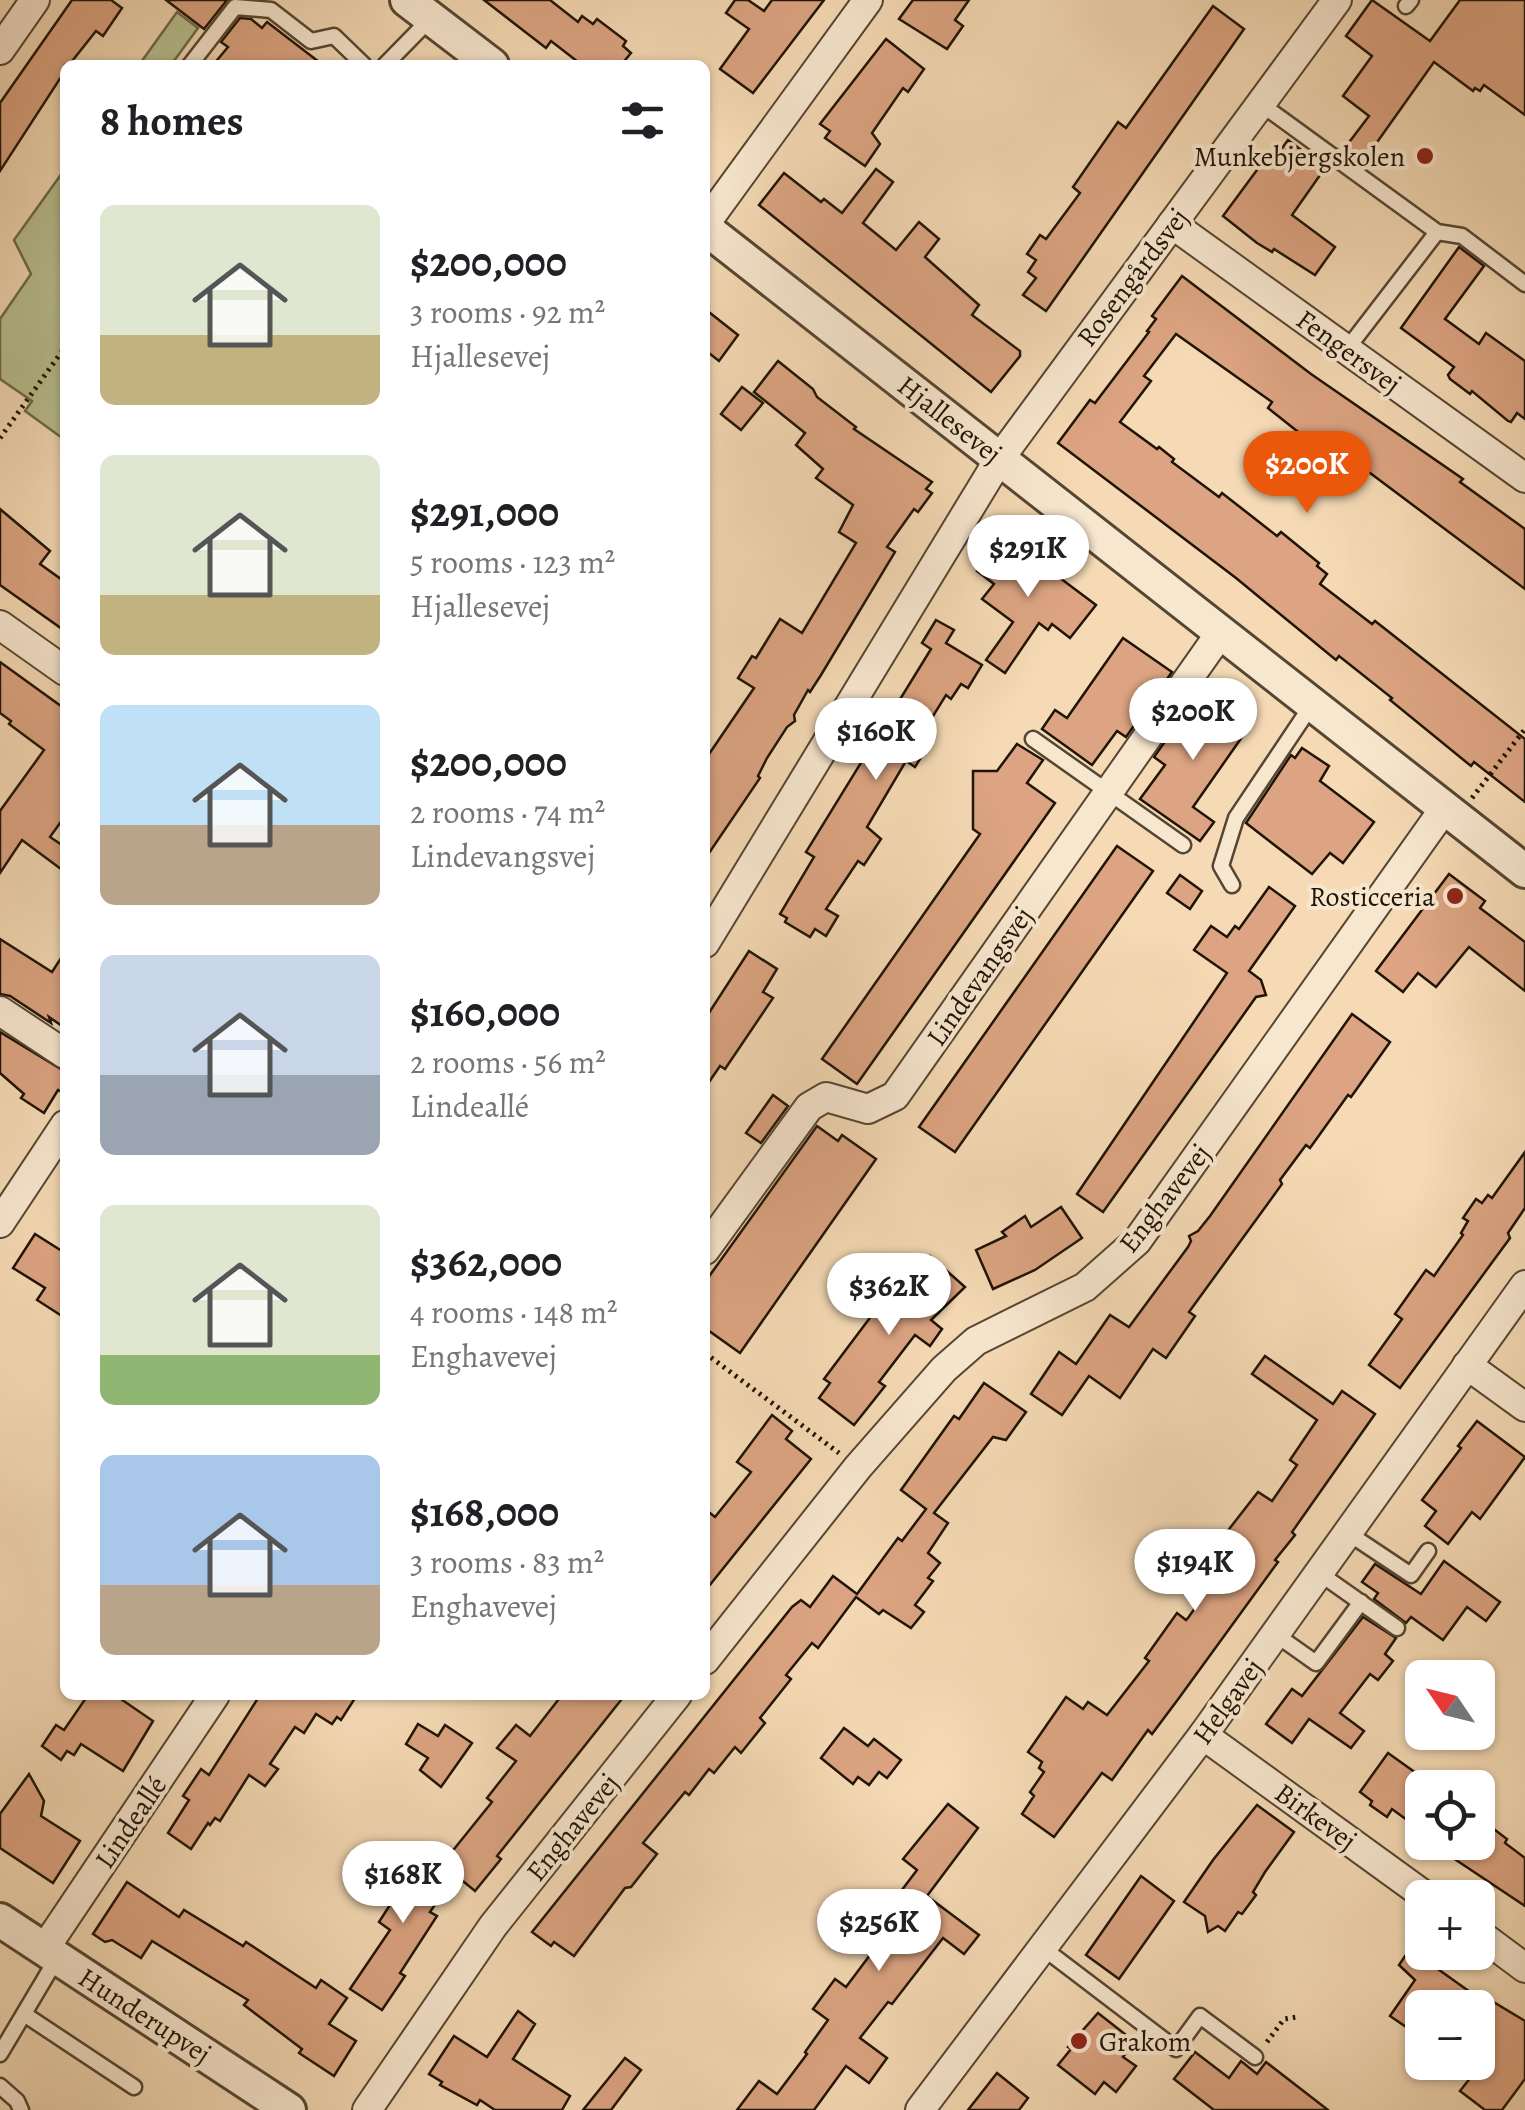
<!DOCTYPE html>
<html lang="en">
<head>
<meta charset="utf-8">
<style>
	:root { --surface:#fff; --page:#f6f6f6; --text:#202124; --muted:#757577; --accent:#ea580c }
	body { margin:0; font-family:Alegreya,serif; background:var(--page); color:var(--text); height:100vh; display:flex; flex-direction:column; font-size:38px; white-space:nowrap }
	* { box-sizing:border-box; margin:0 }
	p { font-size:32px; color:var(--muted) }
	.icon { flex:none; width:55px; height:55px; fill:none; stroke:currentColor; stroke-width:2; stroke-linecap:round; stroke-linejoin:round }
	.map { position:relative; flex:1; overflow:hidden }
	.side { position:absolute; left:60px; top:60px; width:650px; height:1640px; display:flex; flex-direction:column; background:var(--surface); border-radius:15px; box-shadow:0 2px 8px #0004 }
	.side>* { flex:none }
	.needle { width:65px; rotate:305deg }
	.tools { position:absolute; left:1405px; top:1660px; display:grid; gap:20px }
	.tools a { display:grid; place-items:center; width:90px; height:90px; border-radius:15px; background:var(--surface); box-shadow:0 2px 8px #0004; font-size:50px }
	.price { position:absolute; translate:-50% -85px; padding:0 22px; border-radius:35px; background:#fff; color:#222; font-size:32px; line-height:65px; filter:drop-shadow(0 2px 5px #0008) }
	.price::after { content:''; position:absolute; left:50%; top:60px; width:30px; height:22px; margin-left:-15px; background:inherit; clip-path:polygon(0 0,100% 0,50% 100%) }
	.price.on { background:var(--accent); color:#fff }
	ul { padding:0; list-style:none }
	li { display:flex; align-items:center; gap:30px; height:250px; padding:0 40px }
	li span { display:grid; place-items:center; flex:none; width:280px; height:200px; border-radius:15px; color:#555 }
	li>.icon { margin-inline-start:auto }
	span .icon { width:120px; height:120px; fill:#fffc; stroke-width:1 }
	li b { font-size:42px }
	h2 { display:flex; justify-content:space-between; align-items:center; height:120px; padding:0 40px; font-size:42px }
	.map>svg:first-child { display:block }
</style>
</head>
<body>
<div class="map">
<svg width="1525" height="2110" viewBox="0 0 1525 2110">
	<rect width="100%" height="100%" fill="#f5dab5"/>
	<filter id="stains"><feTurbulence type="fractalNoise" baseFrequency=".002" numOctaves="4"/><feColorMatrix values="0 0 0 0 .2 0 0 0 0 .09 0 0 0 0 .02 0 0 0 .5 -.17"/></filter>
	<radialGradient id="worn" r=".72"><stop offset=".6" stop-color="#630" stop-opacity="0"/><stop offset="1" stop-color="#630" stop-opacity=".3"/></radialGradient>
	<g fill="#b9c090" stroke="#6c6a4b" stroke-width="2.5">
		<path d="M177 12 198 28 171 65H139Z"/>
		<path d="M65 169V440L25 411 32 401 0 379V319L31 274 14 240Z"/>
	</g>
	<g fill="#dca482" stroke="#1f1406" stroke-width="2.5">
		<path d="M72 0H111L122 8 103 36 96 31 69 65H65V71L0 171V103Z"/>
		<path d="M166 0H227L204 29Z"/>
		<path d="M484 0H550L578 22 582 16 593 24 597 19 626 41 623 46 631 53 621 65H582L551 41 546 48Z"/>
		<path d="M735 0H748L764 11 772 0H824L753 93 720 69 749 29 726 13Z"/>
		<path d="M913 0H969L955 20 963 26 947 49 899 19Z"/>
		<path d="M1372 0 1430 41 1460 0H1525V115L1484 85 1480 91 1475 88 1473 91 1434 62 1363 162 1344 149 1369 116 1343 96 1372 56 1346 36Z"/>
		<path d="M1213 6 1244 29 1046 311 1023 295 1036 278 1028 272 1036 260 1027 254 1040 235 1046 239 1080 193 1073 187 1118 122 1126 128Z"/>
		<path d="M240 18 251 19 262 28 267 22 323 65H213L228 47 221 42Z"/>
		<path d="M886 39 924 69 908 92 903 88 872 133 880 144 865 166 825 138 830 131 820 124Z"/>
		<path d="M1288 140 1325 168 1292 215 1335 247 1315 275 1274 249 1272 252 1257 243 1223 216 1271 151 1277 155Z"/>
		<path d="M876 169 893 182 863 223 896 250 919 222 939 239 925 257 979 305 972 315 1020 351V356L991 392 759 205 784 173 821 202 824 199 842 213Z"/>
		<path d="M1459 247 1484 266 1445 319 1479 344 1486 333 1525 361V419L1517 413 1511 422 1508 421 1472 391 1470 394 1450 379 1448 375 1454 367 1401 328Z"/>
		<path d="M1182 276 1311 374 1463 479 1460 482 1525 529V589L1338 449 1332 448 1328 454 1307 439 1268 408 1272 402 1176 334 1144 376 1151 381 1120 422 1157 449 1159 447 1174 459 1172 462 1219 497 1222 493 1277 536 1281 532 1319 563 1317 566 1327 574 1320 584 1372 624 1375 621 1525 739V802L1474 762 1471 766 1390 700 1392 698 1339 656 1336 660 1236 578 1058 443 1090 400 1095 403 1149 332 1147 331 1156 319 1152 316Z"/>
		<path d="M705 309 738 335 719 361 705 350Z"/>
		<path d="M778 361 813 389 817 397 856 427 854 429 932 482 926 489 932 493 918 512 914 509 887 547 895 552 821 675 810 692 808 690 794 715 795 721 787 727 767 758 758 776 760 778 705 859V760L754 688 738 678 752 656 756 658 780 619 802 633 856 543 839 532 853 505 816 478 823 469 796 445 805 433 754 392Z"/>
		<path d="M742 387 763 403 741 430 721 414Z"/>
		<path d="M0 509 50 551 40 564 65 582V631L0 585Z"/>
		<path d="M1004 536 1096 605 1070 638 1052 624 1048 630 1039 623 1005 673 986 660 1013 622 982 599 994 584 977 571Z"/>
		<path d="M936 620 954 630 946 643 982 665 968 688 961 684 951 699 946 695 923 732 933 738 915 767 906 761 867 827 881 839 864 865 858 861 826 909 838 916 826 936 815 929 810 937 785 922 787 918 780 914 814 857 806 852 931 649 922 643Z"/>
		<path d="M1123 638 1172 672 1126 737 1117 731 1092 765 1042 729 1055 710 1067 718Z"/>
		<path d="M0 662 65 709V816L50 837 65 847V872L22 840 0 873V811L44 750 9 724 11 721 0 713Z"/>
		<path d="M1200 692 1249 727 1193 807 1214 822 1200 841 1140 799 1165 765 1154 757Z"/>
		<path d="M1017 744 1043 760 1027 783 1055 803 857 1084 822 1059 980 834 973 829V771H997Z"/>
		<path d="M1302 748 1329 766 1320 781 1374 822 1343 863 1330 853 1312 874 1246 823 1291 755 1295 758Z"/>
		<path d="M1117 846 1153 871 955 1152 919 1127Z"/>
		<path d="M1449 874 1485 901 1480 908 1525 942V991L1469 947 1436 987 1418 973 1403 992 1376 971Z"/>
		<path d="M1180 875 1202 891 1190 909 1167 893Z"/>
		<path d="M1269 887 1295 906 1249 971 1261 980 1266 995 1256 997 1103 1212 1077 1194 1227 973 1194 950 1211 926 1227 937 1235 926 1239 929Z"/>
		<path d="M0 939 52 972 65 952V1028L49 1017 51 1023 10 996 0 994Z"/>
		<path d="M749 951 777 969 763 992 773 998 725 1069 720 1066 705 1088V1019Z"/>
		<path d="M1352 1014 1390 1042 1351 1097 1348 1095 1310 1148 1306 1145 1280 1180 1282 1184 1189 1312 1195 1316 1166 1358 1153 1349 1120 1398 1089 1376 1062 1415 1031 1394 1059 1352 1076 1364 1110 1315 1129 1327 1188 1247 1191 1241 1189 1236 1198 1231 1210 1216Z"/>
		<path d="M0 1032 64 1071 65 1094 58 1090 44 1113 21 1098 24 1094 0 1073Z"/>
		<path d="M773 1095 788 1106 761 1143 746 1133Z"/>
		<path d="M817 1126 838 1141 842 1135 876 1159 740 1353 705 1328V1282Z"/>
		<path d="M1525 1152V1208L1508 1233 1510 1238 1400 1388 1369 1365 1402 1319 1395 1314 1426 1270 1434 1276 1463 1235 1461 1233 1468 1221 1463 1218 1476 1199 1482 1203 1488 1195 1492 1198Z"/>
		<path d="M1061 1207 1082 1238 1035 1270 993 1289 976 1250 1006 1236 1002 1232 1025 1216 1031 1227Z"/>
		<path d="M35 1234 65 1253V1318L37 1300 45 1288 13 1268Z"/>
		<path d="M930 1256 965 1287 931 1320 942 1329 930 1346 915 1335 879 1382 885 1386 854 1425 819 1398 830 1383 824 1379 887 1295Z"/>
		<path d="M1265 1356 1333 1404 1342 1391 1375 1414 1292 1532 1295 1535 1275 1560 1278 1562 1179 1698 1152 1734 1148 1730 1112 1780 1102 1773 1054 1837 1022 1814 1034 1796 1030 1792 1044 1772 1039 1768 1042 1762 1028 1752 1066 1697 1083 1709 1088 1702 1107 1715 1149 1661 1145 1658 1177 1613 1186 1620 1188 1618 1218 1575 1209 1569 1218 1556 1212 1551 1258 1492 1272 1501 1297 1465 1290 1460 1317 1420 1252 1374Z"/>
		<path d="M984 1383 1026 1412 1006 1440 993 1437 934 1513 948 1523 928 1553 940 1563 928 1578 933 1581 915 1605 924 1612 911 1628 883 1610 879 1614 856 1597 818 1648 812 1643 786 1675 791 1679 760 1718 765 1723 741 1753 735 1747 714 1773 709 1769 689 1795 685 1792 643 1843 657 1854 631 1887 625 1888 574 1956 554 1942 551 1946 532 1932 792 1607 801 1600 810 1607 833 1576 857 1594 898 1538 902 1541 926 1509 901 1490 954 1416 959 1419Z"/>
		<path d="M772 1415 792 1431 786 1439 811 1459 705 1591V1509L715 1517 751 1472 737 1462Z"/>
		<path d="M1477 1421 1525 1457 1480 1519 1472 1512 1448 1544 1425 1526 1436 1511 1422 1500 1461 1448 1458 1446Z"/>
		<path d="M1444 1561 1500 1602 1486 1621 1467 1607 1443 1640 1411 1617 1406 1623 1374 1599 1378 1593 1362 1582 1375 1564 1421 1594Z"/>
		<path d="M1363 1617 1396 1638 1385 1654 1393 1661 1378 1680 1370 1674 1340 1713 1364 1731 1351 1748 1309 1719 1292 1743 1266 1724 1292 1689 1302 1696Z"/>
		<path d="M88 1695H115L153 1721 123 1771 81 1744 74 1755 67 1751 61 1760 42 1746 56 1725 64 1730Z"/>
		<path d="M260 1695H357L341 1720 337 1717 332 1724 316 1714 304 1733 295 1727 270 1764 278 1769 265 1786 249 1775 220 1821 215 1818 210 1825 208 1823 191 1849 168 1833 189 1800 183 1796 201 1769 209 1775Z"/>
		<path d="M562 1695H625L497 1856 501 1859 475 1891 442 1864 492 1802 487 1798 516 1761 497 1748 516 1725 530 1736Z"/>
		<path d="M418 1724 438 1736 445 1725 472 1743 441 1787 420 1770 428 1758 406 1744Z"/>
		<path d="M844 1728 868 1746 874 1739 901 1760 887 1778 879 1772 869 1785 858 1777 853 1784 821 1758Z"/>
		<path d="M1388 1753 1430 1783 1422 1788V1831L1392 1809 1387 1817 1370 1805 1372 1801 1360 1792Z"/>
		<path d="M29 1774 44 1801 41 1816 80 1841 53 1883 0 1848V1814Z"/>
		<path d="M948 1804 978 1828 927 1896 979 1935 964 1954 943 1938 892 2004 888 2002 860 2038 887 2058 869 2083 846 2066 814 2110H737L759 2081 777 2094 807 2054 805 2052 828 2020 813 2009 835 1979 846 1987 891 1927 880 1919 917 1870 903 1859Z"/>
		<path d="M1257 1805 1294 1832 1265 1872 1253 1892 1256 1895 1242 1914 1238 1912 1225 1931 1218 1926 1208 1932 1205 1916 1184 1902 1213 1860Z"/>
		<path d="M1478 1817 1507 1839 1505 1843 1525 1858V1906L1453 1858 1464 1842H1478Z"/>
		<path d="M419 1850 454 1876 430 1912 437 1916 400 1973 405 1976 382 2010 350 1989 390 1930 379 1922 399 1891 384 1882 396 1862 405 1868Z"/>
		<path d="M1141 1876 1174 1901 1119 1979 1086 1955Z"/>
		<path d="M127 1882 179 1917 184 1910 243 1946 246 1942 316 1988 321 1980 347 1998 329 2024 356 2041 334 2076 299 2053 302 2049 244 2005 248 2000 152 1941 141 1958 112 1940 105 1942 93 1934Z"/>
		<path d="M1416 1940 1422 1945V1952L1435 1953 1428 1962 1487 2004 1490 2000 1525 2021V2079L1502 2110H1485L1460 2091 1478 2068V2008H1422V2018L1412 2031 1390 2016 1415 1980 1399 1965Z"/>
		<path d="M518 2011 535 2024 513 2059 570 2096 562 2110H495L480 2100 477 2105 440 2085 442 2082 429 2074 454 2036 487 2057Z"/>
		<path d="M1098 2013 1135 2042 1123 2057 1136 2066 1116 2092 1104 2082 1095 2094 1058 2065 1071 2049 1068 2047Z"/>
		<path d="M1195 2052 1229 2078 1241 2061 1257 2074 1266 2062 1328 2110H1214L1174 2079Z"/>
		<path d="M625 2058 641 2070 611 2110H583Z"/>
		<path d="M997 2073 1028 2098 1019 2110H968Z"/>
	</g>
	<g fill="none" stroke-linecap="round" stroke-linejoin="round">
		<defs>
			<g id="service">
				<path d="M1406 6 1411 0"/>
				<path d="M190 65 235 7 271 10 311 41 334 36 364 65"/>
				<path d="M385 65 430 19"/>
				<path d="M1261 104 1437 232 1462 236 1525 284"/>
				<path d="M1347 349 1437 232"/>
				<path d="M1033 739 1183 845"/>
				<path d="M1232 885 1221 866 1236 818 1311 706"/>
				<path d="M1348 1533 1411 1575 1428 1551"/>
				<path d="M1319 1573 1397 1628"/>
				<path d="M1275 1634 1316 1663 1361 1602"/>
				<path d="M1043 1948 1176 2049 1200 2016 1255 2057"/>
				<path d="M24 2014 134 2087"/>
				<path d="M0 2054 57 1958"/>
				<path d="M0 2086 17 2101 21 2110"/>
			</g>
			<g id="minor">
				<path d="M0 50 35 0"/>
				<path d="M705 224 868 0"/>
				<path d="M1172 224 1525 478"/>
				<path d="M0 625 65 671"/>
				<path d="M705 943 1000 458 1337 0"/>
				<path d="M0 1011 65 1054"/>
				<path d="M0 1223 65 1125"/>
				<path d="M705 1250 809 1107 826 1097 868 1109 895 1096 1219 635"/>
				<path d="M1467 1365 1525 1407"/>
				<path d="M705 1660 858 1467 944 1369 976 1341 1085 1287 1137 1241 1444 809"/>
				<path d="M1203 1735 1428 1898"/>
				<path d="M1478 1933 1525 1968"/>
				<path d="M45 1948 215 1695"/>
				<path d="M367 2110 493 1926 677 1695"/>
				<path d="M920 2110 1203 1735 1525 1285"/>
			</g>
			<g id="tertiary">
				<path d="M407 0 492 65"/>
				<path d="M705 228C979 441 1250 658 1525 871"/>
				<path d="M0 1920 289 2110"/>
			</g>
		</defs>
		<use href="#service" stroke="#544632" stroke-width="19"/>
		<use href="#minor" stroke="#544632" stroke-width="32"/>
		<use href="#tertiary" stroke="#544632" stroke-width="38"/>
		<g stroke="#1f1406" stroke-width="5" stroke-dasharray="2.5 5" stroke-linecap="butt">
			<path d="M0 438 65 347"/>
			<path d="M1472 798 1525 729"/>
			<path d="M705 1353 839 1453"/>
			<path d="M1267 2042 1284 2019 1297 2017"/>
		</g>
		<use href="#service" stroke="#f8e7cf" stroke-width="14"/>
		<use href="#minor" stroke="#f8e7cf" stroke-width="28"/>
		<use href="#tertiary" stroke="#f8e7cf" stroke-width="32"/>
	</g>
	<g fill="#8f2418" stroke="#f8e7cf" stroke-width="4">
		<circle cx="1425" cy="156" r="10"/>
		<circle cx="1455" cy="896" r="10"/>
		<circle cx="1079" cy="2041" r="10"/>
	</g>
	<g text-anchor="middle" stroke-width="8" stroke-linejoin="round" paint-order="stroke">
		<g font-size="28" fill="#1f1406" stroke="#f8e7cf" text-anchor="end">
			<text x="1405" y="166">Munkebjergskolen</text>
			<text x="1435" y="906">Rosticceria</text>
			<text x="1099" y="2051" text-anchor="start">Grakom</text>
		</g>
		<g font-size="28" fill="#1f1406" stroke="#f8e7cf">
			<text transform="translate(1132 277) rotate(-53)" y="10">Rosengårdsvej</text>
			<text transform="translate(1349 351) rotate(36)" y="10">Fengersvej</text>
			<text transform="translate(950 419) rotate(38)" y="10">Hjallesevej</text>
			<text transform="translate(979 976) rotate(-55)" y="10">Lindevangsvej</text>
			<text transform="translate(1164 1198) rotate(-52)" y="10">Enghavevej</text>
			<text transform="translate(1227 1701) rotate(-54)" y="10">Helgavej</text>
			<text transform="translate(1316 1816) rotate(36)" y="10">Birkevej</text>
			<text transform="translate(130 1822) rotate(-56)" y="10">Lindeallé</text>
			<text transform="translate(572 1827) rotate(-51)" y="10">Enghavevej</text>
			<text transform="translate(145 2015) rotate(33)" y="10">Hunderupvej</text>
		</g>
	</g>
	<rect width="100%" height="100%" filter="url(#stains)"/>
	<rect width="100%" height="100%" fill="url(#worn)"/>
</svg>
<div class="tools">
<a><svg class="needle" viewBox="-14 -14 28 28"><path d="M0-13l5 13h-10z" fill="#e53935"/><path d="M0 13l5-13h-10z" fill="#757577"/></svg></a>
<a><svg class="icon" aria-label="locate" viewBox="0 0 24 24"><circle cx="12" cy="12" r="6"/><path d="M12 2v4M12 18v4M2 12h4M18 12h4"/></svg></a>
<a>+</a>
<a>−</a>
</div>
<b class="price on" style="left:1307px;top:516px">$200K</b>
<b class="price" style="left:1028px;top:600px">$291K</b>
<b class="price" style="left:1193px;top:763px">$200K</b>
<b class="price" style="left:876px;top:783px">$160K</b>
<b class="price" style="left:889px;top:1338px">$362K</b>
<b class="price" style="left:1195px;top:1614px">$194K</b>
<b class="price" style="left:403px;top:1926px">$168K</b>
<b class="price" style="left:879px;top:1974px">$256K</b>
<section class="side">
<h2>8 homes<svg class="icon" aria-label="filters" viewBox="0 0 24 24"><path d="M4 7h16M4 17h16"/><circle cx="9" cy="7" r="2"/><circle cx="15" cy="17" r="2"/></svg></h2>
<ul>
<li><span style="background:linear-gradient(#dfe7d0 65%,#c2b280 0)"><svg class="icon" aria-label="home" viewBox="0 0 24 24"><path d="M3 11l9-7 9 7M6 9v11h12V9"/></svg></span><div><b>$200,000</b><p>3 rooms · 92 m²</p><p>Hjallesevej</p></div></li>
<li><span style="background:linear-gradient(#dfe7d0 70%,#c2b280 0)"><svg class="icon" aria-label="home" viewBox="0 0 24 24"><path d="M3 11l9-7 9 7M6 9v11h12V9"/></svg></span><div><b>$291,000</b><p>5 rooms · 123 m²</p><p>Hjallesevej</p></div></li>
<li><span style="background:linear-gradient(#bfe0f5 60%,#b9a48a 0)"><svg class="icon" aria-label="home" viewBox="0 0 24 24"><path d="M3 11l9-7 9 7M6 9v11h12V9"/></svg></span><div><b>$200,000</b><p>2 rooms · 74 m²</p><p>Lindevangsvej</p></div></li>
<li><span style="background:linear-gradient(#c9d6e8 60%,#9aa5b1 0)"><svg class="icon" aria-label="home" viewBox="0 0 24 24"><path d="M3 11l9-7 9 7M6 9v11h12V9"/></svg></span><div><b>$160,000</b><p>2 rooms · 56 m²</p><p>Lindeallé</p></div></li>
<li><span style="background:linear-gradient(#dfe7d0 75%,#8fb573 0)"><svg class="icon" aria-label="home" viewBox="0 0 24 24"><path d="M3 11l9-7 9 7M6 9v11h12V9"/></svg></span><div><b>$362,000</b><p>4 rooms · 148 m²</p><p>Enghavevej</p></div></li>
<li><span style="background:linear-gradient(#a9c7e8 65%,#b9a48a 0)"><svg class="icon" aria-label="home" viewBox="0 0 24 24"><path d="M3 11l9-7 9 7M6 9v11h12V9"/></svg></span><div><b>$168,000</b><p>3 rooms · 83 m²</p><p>Enghavevej</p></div></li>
</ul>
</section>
</div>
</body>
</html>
